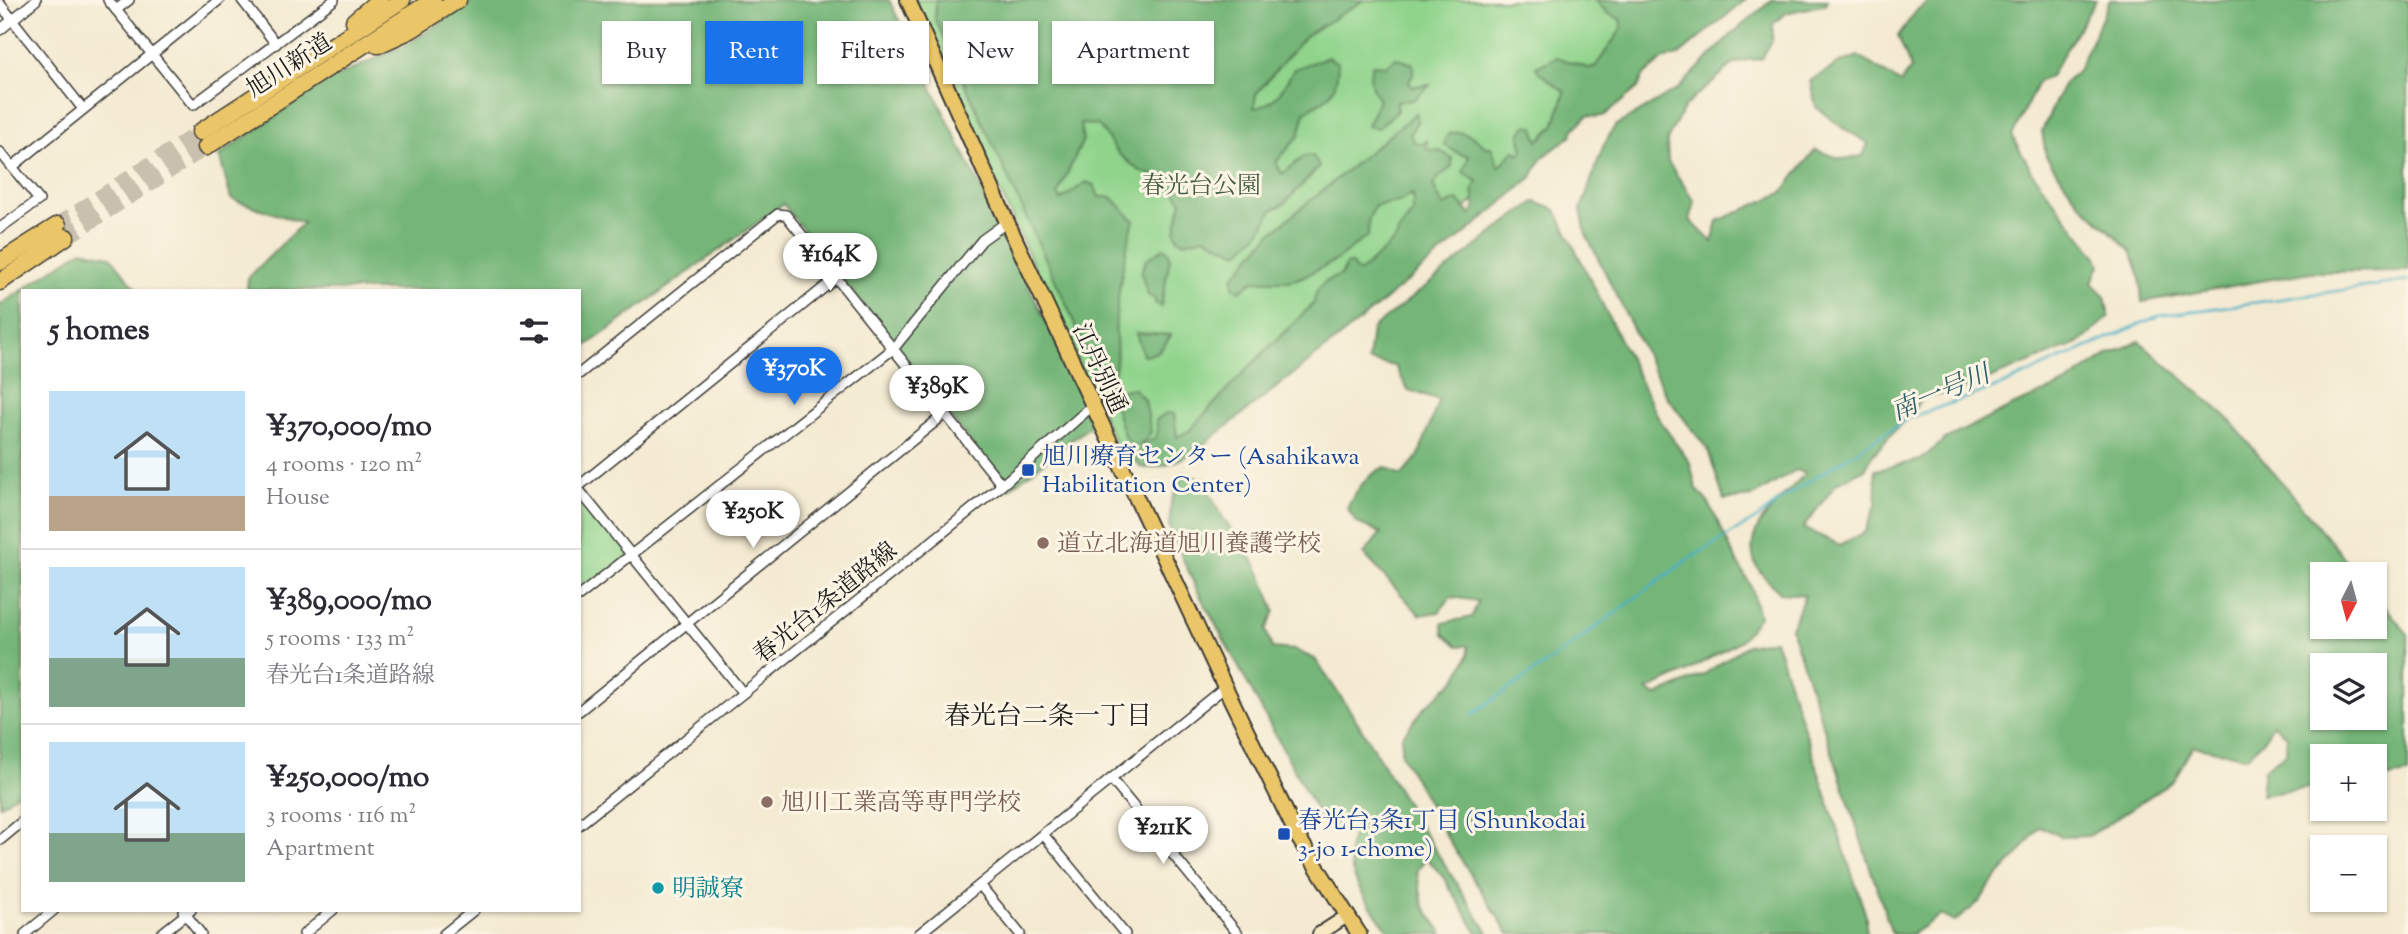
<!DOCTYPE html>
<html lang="en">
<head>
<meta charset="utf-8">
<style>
	:root { --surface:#fff; --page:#f2f2f3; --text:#2b2b33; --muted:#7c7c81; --line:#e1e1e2; --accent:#1a73e8 }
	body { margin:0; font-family:"Sorts Mill Goudy","Noto Serif JP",serif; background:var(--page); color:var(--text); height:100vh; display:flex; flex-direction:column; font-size:26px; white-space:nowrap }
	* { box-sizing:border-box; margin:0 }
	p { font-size:23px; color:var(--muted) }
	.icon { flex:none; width:38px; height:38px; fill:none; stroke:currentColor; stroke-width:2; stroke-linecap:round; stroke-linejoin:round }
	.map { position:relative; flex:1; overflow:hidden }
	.panel { position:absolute; left:21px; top:289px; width:560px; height:623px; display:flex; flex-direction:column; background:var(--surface); border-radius:0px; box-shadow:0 2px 5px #0004 }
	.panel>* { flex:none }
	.guide { position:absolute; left:602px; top:21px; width:665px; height:63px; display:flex; gap:14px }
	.needle { width:46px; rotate:186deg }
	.fabs { position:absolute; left:2310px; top:562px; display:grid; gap:14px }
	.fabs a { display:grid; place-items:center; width:77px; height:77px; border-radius:0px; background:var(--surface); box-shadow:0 2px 5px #0004; font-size:35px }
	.price { position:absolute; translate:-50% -60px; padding:0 16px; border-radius:24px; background:#fff; color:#222; font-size:23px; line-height:46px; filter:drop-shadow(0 2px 4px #0008) }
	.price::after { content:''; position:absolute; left:50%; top:42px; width:21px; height:16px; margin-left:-10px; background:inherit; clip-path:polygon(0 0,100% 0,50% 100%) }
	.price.selected { background:var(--accent); color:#fff }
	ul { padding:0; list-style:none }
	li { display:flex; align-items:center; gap:21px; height:175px; padding:0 28px }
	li+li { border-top:2px solid var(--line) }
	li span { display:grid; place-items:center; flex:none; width:196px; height:140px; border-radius:0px; color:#555 }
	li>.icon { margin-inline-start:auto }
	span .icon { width:84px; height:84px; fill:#fffc; stroke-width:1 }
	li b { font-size:30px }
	h2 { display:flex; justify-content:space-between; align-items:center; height:84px; padding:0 28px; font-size:30px }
	.tag { padding:0 24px; border-radius:0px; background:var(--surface); box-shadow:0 2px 5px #0004; font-size:24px; line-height:63px }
	.tag.selected { background:var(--accent); color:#fff }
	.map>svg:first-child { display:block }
</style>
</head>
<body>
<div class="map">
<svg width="2408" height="934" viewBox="0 0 2408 934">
	<rect width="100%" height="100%" fill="#fcf5e5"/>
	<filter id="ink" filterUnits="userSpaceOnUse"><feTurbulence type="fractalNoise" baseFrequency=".0143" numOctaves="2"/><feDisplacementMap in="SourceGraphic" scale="14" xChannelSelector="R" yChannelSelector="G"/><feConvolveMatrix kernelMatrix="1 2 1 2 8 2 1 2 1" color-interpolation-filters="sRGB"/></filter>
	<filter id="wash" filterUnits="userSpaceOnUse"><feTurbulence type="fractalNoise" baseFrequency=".00686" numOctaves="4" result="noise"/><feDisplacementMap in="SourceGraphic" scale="28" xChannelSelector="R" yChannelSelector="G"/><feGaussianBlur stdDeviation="1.57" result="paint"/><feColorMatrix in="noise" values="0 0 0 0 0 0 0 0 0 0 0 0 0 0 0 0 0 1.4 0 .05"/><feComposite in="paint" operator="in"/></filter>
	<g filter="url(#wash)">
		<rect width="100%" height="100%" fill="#f4ead1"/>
		<g fill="#90d48c" stroke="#567854" stroke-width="2">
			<path d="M912 0H1717L1189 436 1126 466Z"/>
			<path d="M579 490 631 554 579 596Z"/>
		</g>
		<g fill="#74b678" stroke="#48694a" stroke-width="2" fill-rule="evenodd">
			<path d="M475 0H889L1095 422 1008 490 783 204 579 351V290H247L248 278 303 223 231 199 219 155 327 81 410 43Z"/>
			<path d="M936 0H1364L1305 36 1256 94 1254 108C1276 105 1283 88 1294 69L1328 57 1338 63C1337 95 1330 96 1305 112L1299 136 1276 162 1282 174 1306 155 1313 156 1319 167 1284 204 1272 210 1260 232 1238 253 1205 237 1185 242 1178 240 1175 231 1182 201 1171 188 1169 181 1140 171 1119 154 1098 125 1080 124 1083 140 1058 193 1061 200 1086 182 1094 185 1099 197H1112L1134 221C1124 252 1119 285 1116 317 1114 343 1122 362 1109 386H1100L1069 310 935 19Z"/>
			<path d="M1595 0H1745L1679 55 1664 59 1643 76 1638 88 1605 115 1597 117 1588 115 1574 129 1572 135 1541 159 1532 177 1478 223 1334 342 1202 446C1185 458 1161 471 1140 467L1135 458 1143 443 1155 439 1158 430 1156 420 1166 413 1174 414 1177 437 1189 431 1245 371 1314 303C1315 286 1326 280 1341 275L1347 264H1352L1356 271 1360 272 1397 238 1398 232 1413 212V194L1399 202 1375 206 1369 219 1368 235 1337 260 1300 278 1289 281H1253L1240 291 1233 287V277L1270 234 1416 113 1418 120 1410 135 1414 142 1422 144 1427 140 1426 149 1440 151 1452 158V167L1439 177 1433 185 1443 206 1458 200 1471 215 1475 207 1473 188 1478 182 1463 172 1469 156 1460 154 1444 145 1447 135C1461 128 1475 136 1485 147H1491L1499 167 1514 151 1518 152 1520 155 1523 150C1520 138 1517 134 1528 125L1534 127 1538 141 1554 126 1565 92 1539 72 1536 67 1557 57 1588 68 1595 67 1622 28 1620 19 1608 14Z"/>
			<path d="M1772 0H1828L1826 4 1786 13 1773 24 1772 41 1761 59 1747 60 1732 65 1684 107 1667 140 1668 162 1695 202 1690 220 1712 242 1718 221 1782 193 1815 150 1842 159 1863 156 1868 143 1840 126 1816 107 1810 81 1840 63 1858 56 1901 83 1911 68 1898 36 1917 10 1931 0H2096L2050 76 2038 82 2012 136 2034 175 2097 257 2100 265 2092 283 2105 296 2109 317 2081 342 1954 393 1922 396 1916 407 1872 456 1865 469 1837 483 1803 528 1840 545 1865 532 1877 502 1875 470 1921 460 1945 439 2015 405 2065 384 2108 355 2139 341 2227 417 2358 574H2322V626H2375V594L2408 634V774L2375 779V756H2322V786L2261 795 2264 769 2286 753 2287 736 2273 724 2264 740 2247 757 2193 746 2173 781 2089 836 2062 837 2040 826 2017 856 1992 882 1980 901 1954 922 1941 915 1912 934H1892L1791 628 1805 595 1780 593C1772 584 1759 574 1755 563 1741 526 1785 498 1805 473L1796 470 1752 497 1724 500 1708 450 1667 397 1586 234 1581 209 1603 147 1615 126 1678 89 1733 33ZM2322 665H2375V718H2322Z"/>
			<path d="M2110 0H2408V271L2311 272 2142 302 2140 277 2131 251 2078 201 2046 156 2042 131 2063 85 2079 69Z"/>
			<path d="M1396 58 1413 64V74L1409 82 1412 86 1430 85 1413 100 1397 101V111L1378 128 1367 126 1379 100C1371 88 1368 80 1372 65L1386 66Z"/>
			<path d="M1535 202 1556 210 1660 421 1690 463 1696 488 1710 505 1733 554 1752 588 1759 617 1741 640 1686 672 1647 690 1656 696 1703 675 1747 645 1775 640 1866 916V934H1509L1448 839 1401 754 1402 736 1425 707 1457 678 1468 656V646H1458L1444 634 1442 623 1472 617 1478 601 1451 597 1439 612 1420 615 1364 554 1381 533 1357 523 1347 508C1356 491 1366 475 1385 467L1401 476 1418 457 1439 400 1408 390 1395 366 1368 361 1372 329 1507 222Z"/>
			<path d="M1164 248 1168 251 1170 258 1161 307 1155 303V299L1148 295 1141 272 1146 260Z"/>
			<path d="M82 250 110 256 137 290H23V789L0 806V305Z"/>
			<path d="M1136 333 1171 335C1163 348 1159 355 1143 355Z"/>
			<path d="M1133 388 1145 400 1151 432 1145 440 1134 448 1125 438 1113 401 1119 391Z"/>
			<path d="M1183 473 1205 480C1216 514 1237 536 1256 565 1264 578 1269 596 1275 611L1266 630 1272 648 1295 650 1315 659 1355 718 1418 823 1489 934H1478L1444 878 1426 857 1417 872 1423 905 1443 934H1391C1370 906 1337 868 1354 831 1356 826 1361 821 1363 817L1354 813 1339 823 1325 827 1196 588 1169 528 1171 502Z"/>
		</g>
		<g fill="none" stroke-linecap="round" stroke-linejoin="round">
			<path stroke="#48b0c7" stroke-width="2.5" d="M1471 715 1557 656 1687 560 1756 519 1785 497 1909 418 2000 386 2158 316 2408 281"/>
		</g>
	</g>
	<g filter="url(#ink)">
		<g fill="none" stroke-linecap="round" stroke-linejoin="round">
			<g stroke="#c9c1ad" stroke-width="16" stroke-dasharray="16 8" stroke-linecap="butt">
				<path d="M58 225 200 132"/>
				<path d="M66 237 206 147"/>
			</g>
			<defs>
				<g id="street">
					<path d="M108 0 193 105 334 0"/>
					<path d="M242 0 276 44"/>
					<path d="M0 4 83 109"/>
					<path d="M116 10 129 0"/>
					<path d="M0 30 36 0"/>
					<path d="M0 152 39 200 0 228"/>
					<path d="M12 167 219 0"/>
					<path d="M579 374 778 214 786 215 1002 485"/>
					<path d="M579 486 836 278"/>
					<path d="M579 490 743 693"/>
					<path d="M579 596 894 348 982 240 1007 222"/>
					<path d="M579 711 946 413"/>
					<path d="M1111 779 1238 934"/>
					<path d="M579 825 1002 485 1092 406"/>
					<path d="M1043 834 1125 934"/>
					<path d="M0 840 23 821"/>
					<path d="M980 885 1020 934"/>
					<path d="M183 911 201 934"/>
					<path d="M25 934 54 910"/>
					<path d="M161 934 191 910"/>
					<path d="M304 934 333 910"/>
					<path d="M444 934 474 910"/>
					<path d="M919 934 1225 687"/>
				</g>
				<path id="secondary" d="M1319 934 1347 916"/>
				<path id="primary" d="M908 0 1007 222 1225 687 1298 837 1359 934"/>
				<g id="highway">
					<path d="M354 21 379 0"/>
					<path d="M378 45 411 30 458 0"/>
					<path d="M200 132 402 0"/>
					<path d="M206 147 433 0"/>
					<path d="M0 262 58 225"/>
					<path d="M0 282 66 237"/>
				</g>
			</defs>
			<use href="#street" stroke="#3c3b37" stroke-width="12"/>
			<use href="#secondary" stroke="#3c3b37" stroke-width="16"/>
			<use href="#primary" stroke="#3c3b37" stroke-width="18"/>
			<use href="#highway" stroke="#3c3b37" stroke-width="19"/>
			<use href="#street" stroke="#fff" stroke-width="9"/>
			<use href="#secondary" stroke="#f7e8c3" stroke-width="12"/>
			<use href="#primary" stroke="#ebc669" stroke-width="14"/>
			<use href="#highway" stroke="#ebc669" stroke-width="16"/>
		</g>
	</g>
	<g fill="#1a4fb4" stroke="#fcf5e5" stroke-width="2.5">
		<rect x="1021" y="463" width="14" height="14" rx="3.5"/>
		<rect x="1277" y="827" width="14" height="14" rx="3.5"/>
	</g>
	<g fill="#8d6e63" stroke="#fcf5e5" stroke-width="2.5">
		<circle cx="1043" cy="543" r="7"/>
		<circle cx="767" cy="802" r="7"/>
	</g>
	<circle fill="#0f9aa8" stroke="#fcf5e5" stroke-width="2.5" cx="658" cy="888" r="7"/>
	<g text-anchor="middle" stroke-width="6" stroke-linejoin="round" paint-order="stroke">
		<g font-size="24" fill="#1c1c1c" stroke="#fcf5e5">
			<text transform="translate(289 65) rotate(-33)" y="8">旭川新道</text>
			<text transform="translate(1100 368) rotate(65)" y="8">江丹別通</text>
			<text transform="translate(825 602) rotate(-39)" y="8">春光台1条道路線</text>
		</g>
		<g font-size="24" fill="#455c43" stroke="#fcf5e5">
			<text x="1201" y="193">春光台公園</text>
		</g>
		<g font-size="24" fill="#164399" stroke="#fcf5e5" text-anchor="start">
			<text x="1042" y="464">旭川療育センター (Asahikawa<tspan x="1042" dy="28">Habilitation Center)</tspan></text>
			<text x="1298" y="828">春光台3条1丁目 (Shunkodai<tspan x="1298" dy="28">3-jo 1-chome)</tspan></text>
		</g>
		<g font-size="24" fill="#785e54" stroke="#fcf5e5" text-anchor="start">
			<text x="1057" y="551">道立北海道旭川養護学校</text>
			<text x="781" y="810">旭川工業高等専門学校</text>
		</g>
		<g font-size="24" fill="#0d838f" stroke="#fcf5e5" text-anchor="start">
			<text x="672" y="896">明誠寮</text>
		</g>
		<g font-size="26" font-style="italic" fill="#305f69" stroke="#fcf5e5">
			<text transform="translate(1940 392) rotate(-23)" y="9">南一号川</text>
		</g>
		<g font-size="26" fill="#1c1c1c" stroke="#fcf5e5">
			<text x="1048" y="724">春光台二条一丁目</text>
		</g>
	</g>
</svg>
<div class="fabs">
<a><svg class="needle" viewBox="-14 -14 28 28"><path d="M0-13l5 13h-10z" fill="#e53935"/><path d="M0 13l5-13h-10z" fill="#7c7c81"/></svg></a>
<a><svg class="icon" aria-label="layers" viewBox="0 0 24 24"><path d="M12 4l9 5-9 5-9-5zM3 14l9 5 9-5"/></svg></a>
<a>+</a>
<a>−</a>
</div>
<b class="price" style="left:830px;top:293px">¥164K</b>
<b class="price selected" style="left:794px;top:407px">¥370K</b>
<b class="price" style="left:937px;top:425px">¥389K</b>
<b class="price" style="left:753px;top:550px">¥250K</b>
<b class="price" style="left:1163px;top:866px">¥211K</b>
<div class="guide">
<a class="tag">Buy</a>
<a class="tag selected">Rent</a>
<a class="tag">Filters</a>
<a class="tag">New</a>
<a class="tag">Apartment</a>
</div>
<section class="panel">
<h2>5 homes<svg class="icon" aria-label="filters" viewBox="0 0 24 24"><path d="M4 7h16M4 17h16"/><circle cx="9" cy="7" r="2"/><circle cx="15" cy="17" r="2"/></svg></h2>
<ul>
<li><span style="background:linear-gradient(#bfe0f5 75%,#b9a48a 0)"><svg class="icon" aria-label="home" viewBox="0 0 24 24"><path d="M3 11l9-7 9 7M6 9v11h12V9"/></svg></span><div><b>¥370,000/mo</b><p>4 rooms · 120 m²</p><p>House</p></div></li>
<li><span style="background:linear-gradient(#bfe0f5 65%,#7fa58c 0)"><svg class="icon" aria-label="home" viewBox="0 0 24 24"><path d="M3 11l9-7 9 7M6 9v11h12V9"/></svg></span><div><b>¥389,000/mo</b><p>5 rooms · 133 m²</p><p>春光台1条道路線</p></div></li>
<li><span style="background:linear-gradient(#bfe0f5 65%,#7fa58c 0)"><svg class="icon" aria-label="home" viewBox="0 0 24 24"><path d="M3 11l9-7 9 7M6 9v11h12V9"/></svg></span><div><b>¥250,000/mo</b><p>3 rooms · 116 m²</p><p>Apartment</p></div></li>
</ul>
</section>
</div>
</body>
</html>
